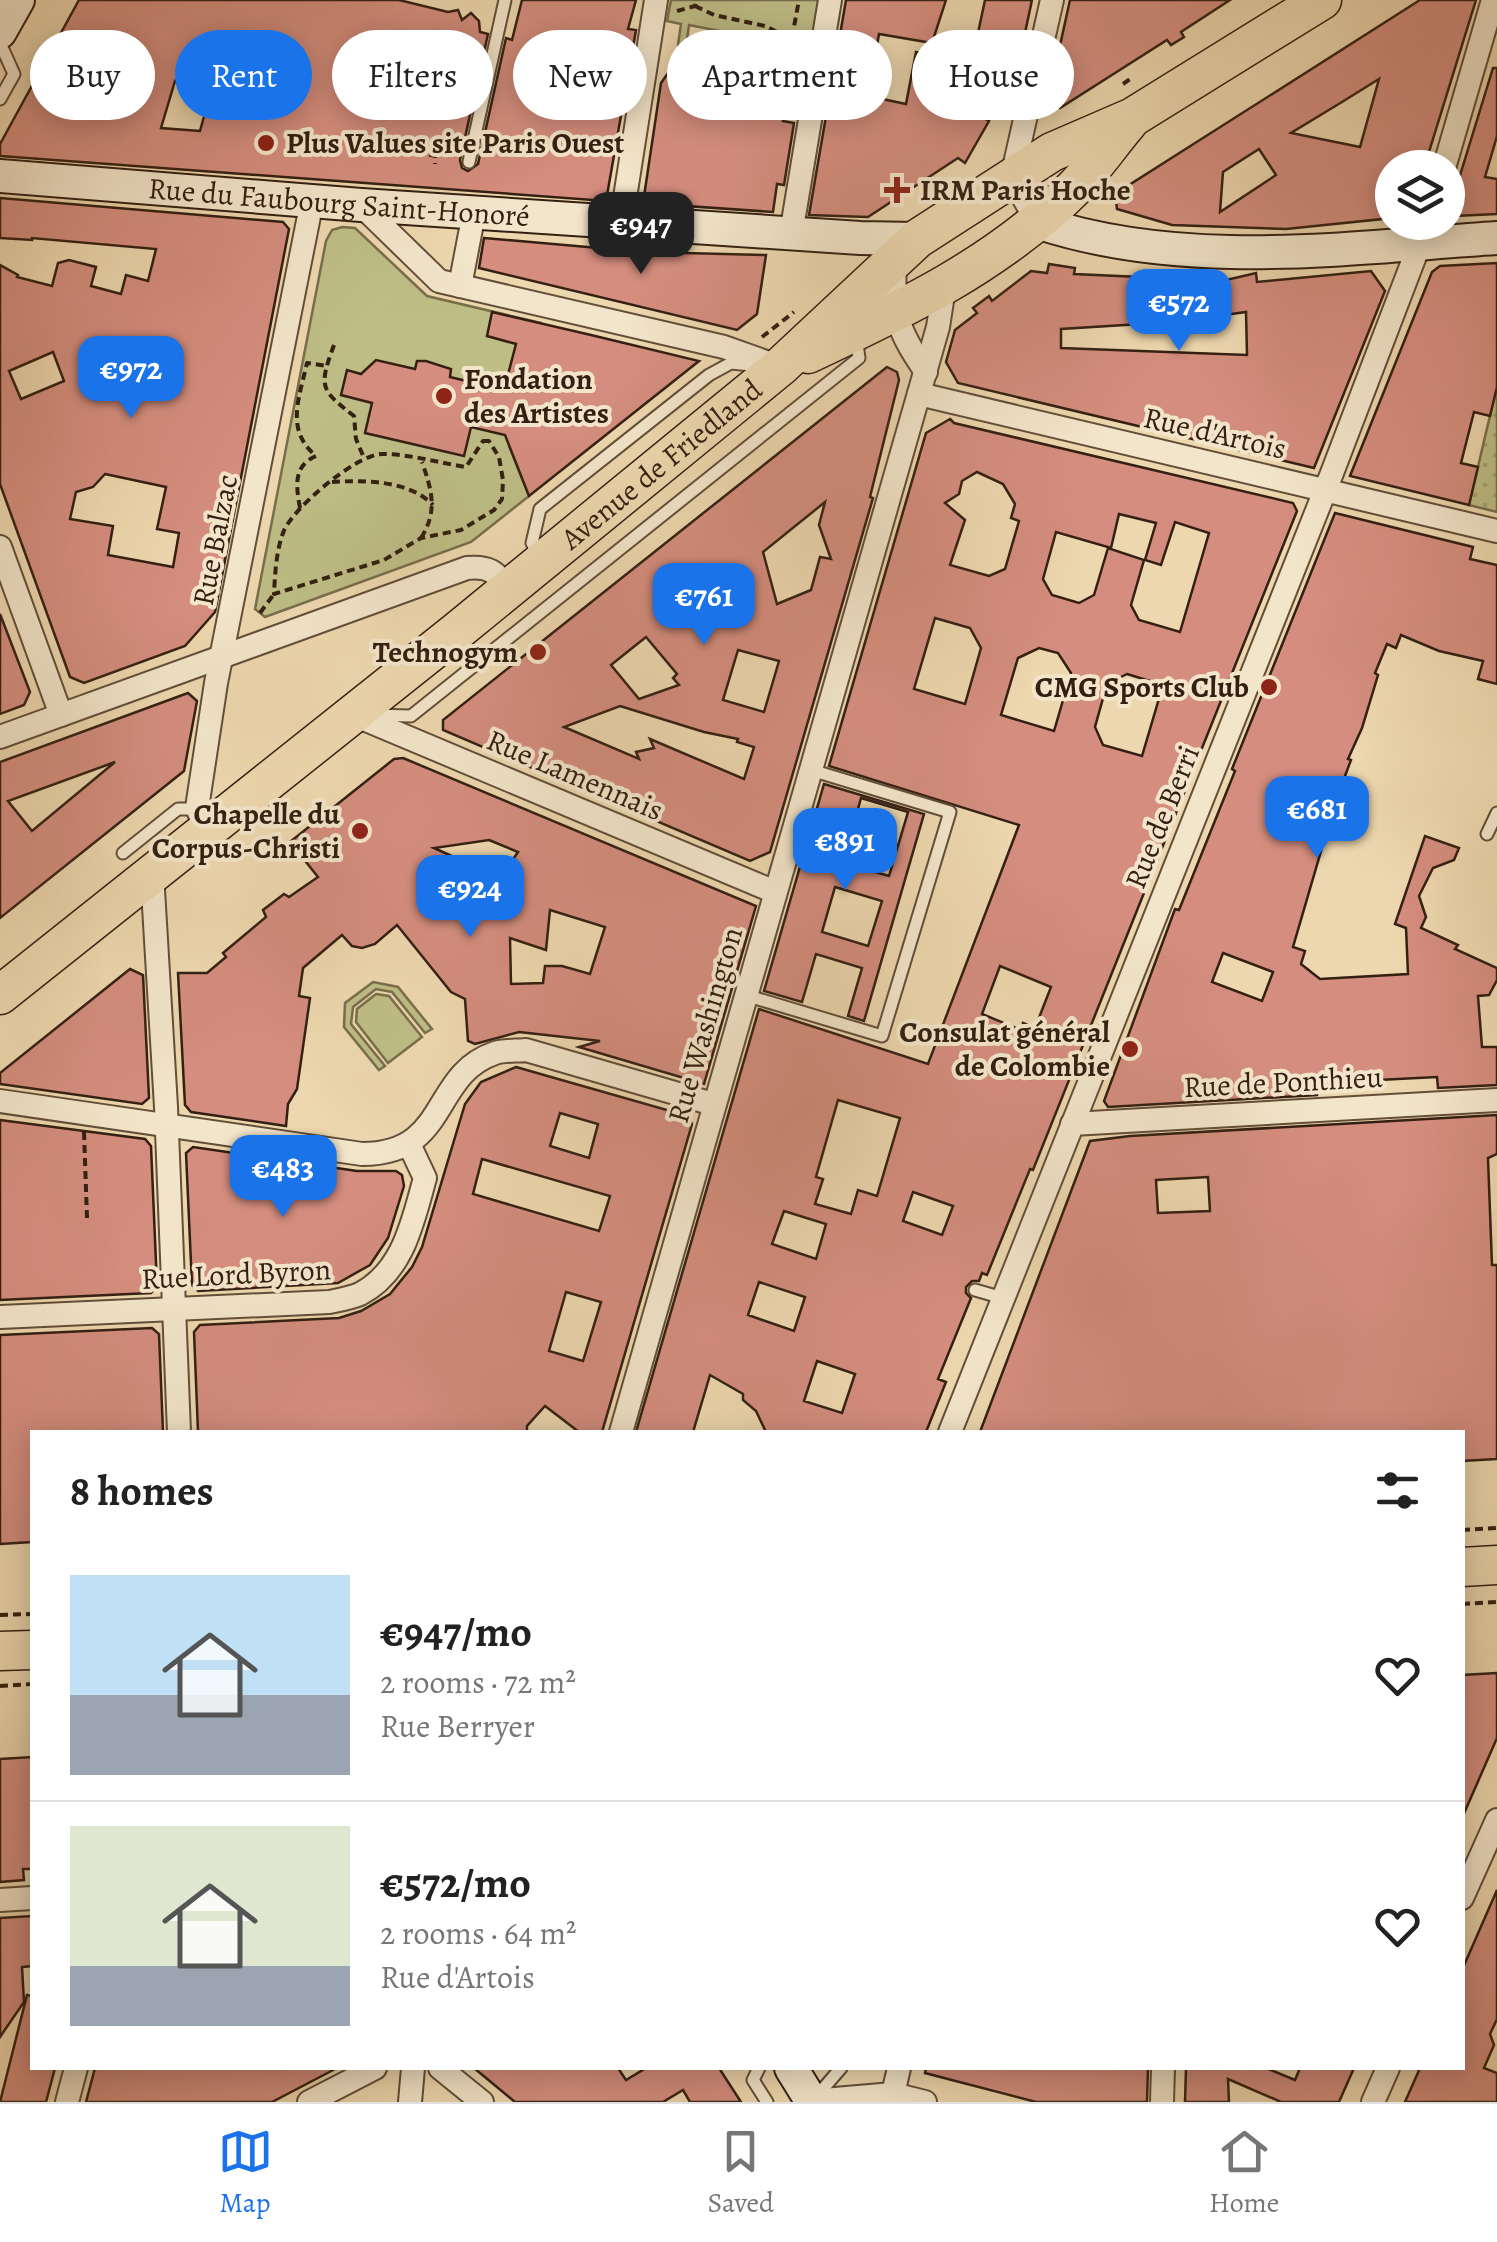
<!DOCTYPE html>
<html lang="en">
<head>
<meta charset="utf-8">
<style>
	:root { --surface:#fff; --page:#f2f2f2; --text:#222; --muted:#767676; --line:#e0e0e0; --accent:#1a73e8 }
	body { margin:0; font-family:Alegreya,serif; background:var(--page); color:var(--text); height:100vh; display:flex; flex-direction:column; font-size:38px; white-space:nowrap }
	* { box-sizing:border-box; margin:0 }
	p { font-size:32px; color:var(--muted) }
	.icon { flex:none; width:55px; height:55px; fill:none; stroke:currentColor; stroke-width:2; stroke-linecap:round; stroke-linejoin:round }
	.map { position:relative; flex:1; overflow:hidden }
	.panel { position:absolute; left:30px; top:1430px; width:1435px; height:640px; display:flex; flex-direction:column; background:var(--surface); border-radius:0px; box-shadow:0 5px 25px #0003 }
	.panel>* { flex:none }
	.top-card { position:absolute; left:30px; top:30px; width:1438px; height:90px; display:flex; gap:20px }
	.controls { position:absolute; left:1375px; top:150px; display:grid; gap:20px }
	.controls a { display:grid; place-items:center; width:90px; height:90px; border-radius:50%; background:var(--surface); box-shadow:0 5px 25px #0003; font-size:50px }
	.price { position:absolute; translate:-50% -85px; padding:0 22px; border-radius:20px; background:var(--accent); color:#fff; font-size:32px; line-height:65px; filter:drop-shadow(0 2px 5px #0008) }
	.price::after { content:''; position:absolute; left:50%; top:60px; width:30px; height:22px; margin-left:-15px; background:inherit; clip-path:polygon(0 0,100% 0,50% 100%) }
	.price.selected { background:#222; color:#fff }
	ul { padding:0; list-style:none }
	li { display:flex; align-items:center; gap:30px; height:250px; padding:0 40px }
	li+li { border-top:2px solid var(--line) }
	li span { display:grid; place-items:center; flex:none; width:280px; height:200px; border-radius:0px; color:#555 }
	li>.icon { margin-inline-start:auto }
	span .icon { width:120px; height:120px; fill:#fffc; stroke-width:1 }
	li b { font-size:42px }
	h2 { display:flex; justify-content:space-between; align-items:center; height:120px; padding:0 40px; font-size:42px }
	.tag { padding:0 35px; border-radius:45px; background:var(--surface); box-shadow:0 5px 25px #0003; font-size:35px; line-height:90px }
	.tag.selected { background:var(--accent); color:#fff }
	.dock { display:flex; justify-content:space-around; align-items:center; height:140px; border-top:2px solid var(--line); background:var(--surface); font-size:28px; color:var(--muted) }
	.dock a { display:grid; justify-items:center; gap:5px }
	.dock .selected { color:var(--accent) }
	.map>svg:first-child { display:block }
</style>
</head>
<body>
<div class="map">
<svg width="1497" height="2102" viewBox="0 0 1497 2102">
	<defs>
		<pattern id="garden-dots" width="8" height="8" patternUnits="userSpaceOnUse" patternTransform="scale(2.5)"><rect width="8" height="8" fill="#bebd86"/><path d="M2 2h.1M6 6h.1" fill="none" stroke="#a4a273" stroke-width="1.8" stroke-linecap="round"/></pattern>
	</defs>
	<rect width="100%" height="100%" fill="#edd7ae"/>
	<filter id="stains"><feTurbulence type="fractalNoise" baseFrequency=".002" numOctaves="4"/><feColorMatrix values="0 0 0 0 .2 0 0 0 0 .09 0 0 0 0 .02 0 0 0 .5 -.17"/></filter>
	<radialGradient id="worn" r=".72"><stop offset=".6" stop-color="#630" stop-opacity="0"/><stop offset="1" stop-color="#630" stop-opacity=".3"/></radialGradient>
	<g fill="#bebd86" stroke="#796e4c" stroke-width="2.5">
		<path d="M671 0H819L808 83 783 81 784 64 770 61V41L689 25 686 47 678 45 681 24 667 21Z"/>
		<path d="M342 227 355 228 427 296 541 323 509 446 529 496 471 542 265 617 255 609 326 241 332 230Z"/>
		<path d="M373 982 398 987 432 1029 425 1033 392 992 376 989 353 1007 351 1024 385 1066 379 1070 344 1027 345 1003Z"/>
		<path d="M376 994 389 996 422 1037 388 1063 356 1022 357 1009Z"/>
	</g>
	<path fill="url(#garden-dots)" stroke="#796e4c" stroke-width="2.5" d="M1496 390H1497V512L1469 505Z"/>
	<g fill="#d48d7e" stroke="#342012" stroke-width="2.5" fill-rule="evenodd">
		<path d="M79 0H399L448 12 458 10 462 20 471 13 479 21 480 32 488 34 460 160 462 168 468 171 478 164 506 38 512 40 522 0H636L628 29 636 30 606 201 0 156V144ZM357 36 412 51 401 96 345 81ZM175 81 211 91 200 131 161 128Z"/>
		<path d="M846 0H946L932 43 879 34 868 96 906 104 916 52 962 62 978 33 985 0H1032L1022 47 982 117 989 121 965 163 958 158 868 217 809 215Z"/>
		<path d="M1070 0H1230L1181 32 1184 37 1171 45 1167 40 1060 108 1048 100Z"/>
		<path d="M1420 0H1476L1424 168H1392V218L1286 229 1172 225 1117 209 1115 194ZM1379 79 1360 147 1291 133 1342 102ZM1259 149 1276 175 1220 212 1223 172Z"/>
		<path d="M683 52 783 68 779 94 791 104 783 121 794 123 784 185 777 184 773 212 643 203 661 83Z"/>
		<path d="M1493 68H1497V136L1485 177 1497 179V214L1455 216 1450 208Z"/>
		<path d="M0 198 283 222 289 229 215 612 185 646 84 683 70 677 0 484V265L18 275 17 277 52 286 58 263 69 260 96 267 91 286 121 294 126 275 148 281 156 249 32 238V240L0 238ZM53 352 64 381 21 399 9 371ZM105 474 166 487 157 529 179 533 173 567 108 555 113 526 70 519 76 492 93 487Z"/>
		<path d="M484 238 644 252 766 255 757 314 737 330 479 268Z"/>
		<path d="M1497 263V387L1490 416 1474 412 1461 463 1478 467 1469 505 1350 476 1432 272 1440 266Z"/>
		<path d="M1049 264 1075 268 1074 274 1140 277 1136 301 1256 273 1257 282 1371 271 1385 291 1314 468 958 383 946 362 955 330 977 313 973 308 989 296 992 301 1031 271 1047 273ZM1246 312 1247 355 1061 348V329L1173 322Z"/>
		<path d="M492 312 591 335 699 361 529 496 505 435 471 427 464 456 365 433 372 403 341 395 347 370 361 374 376 360 415 369 417 361H426L451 369 450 377 504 390 516 344 487 336Z"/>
		<path d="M887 367 897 372 899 380 870 497 873 498 770 852 750 861 443 730V720ZM825 502 819 525 831 559 820 557 811 590 777 604 763 552ZM646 637 677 674 673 678 679 685 639 699 611 665ZM738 650 779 661 764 712 723 700ZM620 706 704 732 738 739 737 742 754 747 744 779 650 739 654 748 636 752 639 759 564 727Z"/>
		<path d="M950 419 954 423 1293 503 1297 511 1033 1170 1030 1169 987 1275 982 1273 979 1281H972L966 1287V1293L971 1298 938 1379 946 1382 926 1432H766L756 1411 743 1400V1394L710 1375 693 1432H636L759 1009 928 1064 1019 825 829 766 926 433ZM977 472 1003 484 1015 504 1011 518 1019 521 1005 569 989 576 950 565 965 520 945 503 959 494 962 481ZM1119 514 1156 523 1145 560 1161 565 1175 522 1209 533 1180 632 1139 620 1131 605 1144 560 1108 548 1094 595 1079 603 1052 595 1043 579 1056 532 1111 548ZM935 618 970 628 981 648 965 704 914 689ZM1039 648 1058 653 1071 673 1054 731 1001 715 1018 658ZM1127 674 1163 685 1142 756 1103 745 1095 727 1107 684ZM1000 966 1051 987 1035 1028 1023 1023 1021 1030 982 1014ZM838 1100 900 1118 877 1196 858 1190 851 1214 815 1204 823 1179 816 1177ZM913 1192 953 1206 942 1235 903 1221ZM784 1211 826 1224 816 1259 772 1244ZM759 1282 805 1297 794 1331 748 1315ZM817 1361 855 1374 842 1413 804 1401Z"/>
		<path d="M1335 513 1473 547 1470 559 1497 565V684L1478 679 1483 661 1439 651 1401 635 1396 648 1387 644 1375 673 1378 675 1362 728 1348 759 1351 760 1336 800 1293 947 1305 951 1301 964 1320 979 1408 974 1406 928 1395 924 1425 836 1459 848 1454 860 1433 868 1419 896 1426 917 1421 928 1458 945 1455 949 1497 968V980L1489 995 1478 996 1482 1047H1497V1085L1438 1088 1437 1077 1319 1083 1317 1095 1108 1107 1104 1101 1175 909 1179 910 1235 771 1232 769ZM1223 953 1273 972 1262 1001 1212 982Z"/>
		<path d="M0 614 30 692 24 705 0 714Z"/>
		<path d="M188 693 197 701 184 771 0 918V762ZM115 762 32 831 8 801Z"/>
		<path d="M403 758 756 906 704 1084 579 1047 600 1041 519 1032 475 1044 468 1041 465 999 451 992 397 925 375 944 362 948 352 946 342 935 303 968 299 996 310 998 297 1089 288 1104 286 1126 191 1112 185 1105 178 973H207L226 957 223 953 266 917 263 910 284 894 289 897 318 877 290 842 394 759ZM489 840 518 852 500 878 434 848ZM550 910 605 927 590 974 562 966H545L543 983 511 984 510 938 546 950Z"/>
		<path d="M824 784 924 814 864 1021 848 1016 862 968 816 954 802 1002 764 991ZM861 798 908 812 889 876 843 863ZM835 887 882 901 868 946 822 932Z"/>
		<path d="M130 969 143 975 149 1098 142 1104 0 1084V1073Z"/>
		<path d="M516 1067 688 1116 692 1124 602 1432H579L545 1406 527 1426V1432H198L194 1332 200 1325 339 1318 361 1311 390 1294 412 1267 422 1247 465 1104 481 1082ZM560 1113 598 1124 589 1158 550 1146ZM482 1159 610 1196 599 1231 473 1194ZM566 1292 601 1302 583 1361 549 1351Z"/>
		<path d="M1497 1115V1154L1488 1158 1492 1265H1497V1459L1462 1461V1432H980L1090 1141 1130 1136ZM1208 1177 1210 1211 1158 1213 1156 1180Z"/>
		<path d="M0 1120 145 1139 151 1146 157 1286 151 1293 0 1300Z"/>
		<path d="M193 1147 357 1171H396L402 1175 404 1186 388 1238 370 1265 338 1283 198 1291 192 1285 186 1153Z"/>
		<path d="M152 1328 159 1334 163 1432H32V1542L0 1544V1335Z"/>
		<path d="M1497 1673V1738L1462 1818V1675Z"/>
		<path d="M32 1757V1869H23L24 1880 0 1882V1759Z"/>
		<path d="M1497 1890V2019L1490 2034 1494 2045 1484 2068 1497 2073V2102H1405L1420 2068H1462V1970Z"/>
		<path d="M32 1916V1966L22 1967 24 2002 0 2037V1918Z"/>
		<path d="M27 1995 32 1996V2068H55L46 2102H0Z"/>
		<path d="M95 2068H337L272 2102H86Z"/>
		<path d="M474 2068H618L626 2080 646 2068H719L741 2102H690L683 2090 663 2102H515Z"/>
		<path d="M926 2068H1148L1147 2102H1036L925 2073Z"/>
		<path d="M1186 2068H1266L1295 2080 1300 2068H1354L1339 2102H1281L1228 2079 1229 2102H1185Z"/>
	</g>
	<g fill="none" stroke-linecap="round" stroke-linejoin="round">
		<defs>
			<g id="lane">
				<path d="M0 43 14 74 0 99"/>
				<path d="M469 162 505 0"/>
				<path d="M539 557 532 543 540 509 709 375 731 363 751 365"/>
				<path d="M371 715 411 716 859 358 856 336"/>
				<path d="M1487 834 1497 813"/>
				<path d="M123 853 178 809H200"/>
				<path d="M745 995 882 1036 950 812 811 770"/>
				<path d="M975 1290 1003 1298"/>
				<path d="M759 2068 753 2080 767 2102"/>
				<path d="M815 2098 841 2068"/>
			</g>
			<g id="street">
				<path d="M1444 168 1493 0"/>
				<path d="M361 205 439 281 724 347 780 367"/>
				<path d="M1037 222 1012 177 1052 0"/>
				<path d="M621 223 656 0"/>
				<path d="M791 234 830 0"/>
				<path d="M895 259C893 313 895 327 926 372"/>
				<path d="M460 286 474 213"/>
				<path d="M919 394 1497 531"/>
				<path d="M0 547 61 715"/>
				<path d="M352 714 775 892"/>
				<path d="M0 737 467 568C488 566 496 571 508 589"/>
				<path d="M207 830 197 808 216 683 312 201"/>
				<path d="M152 873 166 1107 179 1432"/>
				<path d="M0 1101 362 1154C450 1154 430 1075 495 1053 504 1050 516 1051 526 1050L713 1104"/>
				<path d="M1072 1124 1497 1100"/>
				<path d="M0 1317 329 1302C339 1300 351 1298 360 1294 404 1271 413 1220 425 1178L409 1144"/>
				<path d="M621 1432 938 327 944 288"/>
				<path d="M950 1432 1332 473 1428 222"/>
				<path d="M1462 1898 1497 1820"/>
				<path d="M0 1900 32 1898"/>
				<path d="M440 2068 482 2102"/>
				<path d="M893 2094 899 2068"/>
				<path d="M812 2101 893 2094 925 2102"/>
				<path d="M67 2102 76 2068"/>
				<path d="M309 2102 375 2068"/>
				<path d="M410 2102 413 2068"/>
				<path d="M1162 2102 1163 2068"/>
				<path d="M1373 2102 1388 2068"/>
			</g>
			<g id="secondary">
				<path d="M0 32 18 0"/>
				<path id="s1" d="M0 176 361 205 860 238 917 239"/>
				<path d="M1037 222C1184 271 1345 248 1497 238"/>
				<path d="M791 2068 812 2102"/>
			</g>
			<g id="primary">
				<path d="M808 354C904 309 998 264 1074 188 1094 168 1110 144 1128 123"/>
				<path id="s2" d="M0 995 456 632 780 367 917 239 1052 152 1133 117 1322 0"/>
				<path d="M1462 1567 1497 1565"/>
				<path d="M0 1651 32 1650"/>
			</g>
		</defs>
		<use href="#lane" stroke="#624e39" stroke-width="15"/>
		<use href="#street" stroke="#624e39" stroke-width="26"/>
		<use href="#secondary" stroke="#342012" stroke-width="36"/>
		<use href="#primary" stroke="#342012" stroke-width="41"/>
		<g stroke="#342012" stroke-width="4" stroke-dasharray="8 5" stroke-linecap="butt">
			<path d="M695 6 714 15 765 26 789 38"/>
			<path d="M677 11 695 6 697 0"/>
			<path d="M1123 84 1133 77"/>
			<path d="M793 87H790V48L799 0"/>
			<path d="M391 146 435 156V164"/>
			<path d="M762 337 794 312"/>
			<path d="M334 345C318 388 321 390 354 416L356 439 364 458"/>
			<path d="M483 441H489L499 457 503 480 502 499 494 510 461 530 421 538 384 560 274 594C275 575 276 552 283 533 291 509 357 454 382 454 410 454 439 463 466 467Z"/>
			<path d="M332 482C364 480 409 480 433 505"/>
			<path d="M300 508C296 486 293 466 316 456 285 430 299 399 307 363L327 366"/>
			<path d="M421 538C438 511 432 491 422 462"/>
			<path d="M260 613 274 594"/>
			<path d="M84 1132 87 1218"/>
			<path d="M1462 1530 1497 1528"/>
			<path d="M1462 1604 1497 1602"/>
			<path d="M0 1615 32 1614"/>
			<path d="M0 1686 32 1684"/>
		</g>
		<use href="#lane" stroke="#f3e5ca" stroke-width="11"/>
		<use href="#street" stroke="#f3e5ca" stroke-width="22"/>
		<use href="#secondary" stroke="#f3e5ca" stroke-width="32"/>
		<use href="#primary" stroke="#edd7ae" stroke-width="38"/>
	</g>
	<g fill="#8f2418" stroke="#f3e5ca" stroke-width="4">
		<circle cx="266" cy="143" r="10"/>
		<path d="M892 175h10v10h10v10h-10v10h-10v-10h-10v-10h10z"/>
		<circle cx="444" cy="396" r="10"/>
		<circle cx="538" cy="652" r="10"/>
		<circle cx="1269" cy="687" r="10"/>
		<circle cx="360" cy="831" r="10"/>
		<circle cx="1130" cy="1049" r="10"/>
	</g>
	<g text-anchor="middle" stroke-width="8" stroke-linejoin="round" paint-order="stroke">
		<g font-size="30" font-weight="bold" fill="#342012" stroke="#f3e5ca" text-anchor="end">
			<text x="286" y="153" text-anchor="start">Plus Values site Paris Ouest</text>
			<text x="920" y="200" text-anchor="start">IRM Paris Hoche</text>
			<text x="464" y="389" text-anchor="start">Fondation<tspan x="464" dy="34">des Artistes</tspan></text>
			<text x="518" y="662">Technogym</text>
			<text x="1249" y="697">CMG Sports Club</text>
			<text x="340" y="824">Chapelle du<tspan x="340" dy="34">Corpus-Christi</tspan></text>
			<text x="1110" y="1042">Consulat général<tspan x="1110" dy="34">de Colombie</tspan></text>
		</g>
		<g font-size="30" fill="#342012" stroke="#f3e5ca">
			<text dy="10" stroke="none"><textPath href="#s1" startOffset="340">Rue du Faubourg Saint-Honoré</textPath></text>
			<text transform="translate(1215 433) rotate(13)" y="10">Rue d'Artois</text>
			<text dy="10" stroke="none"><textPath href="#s2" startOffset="848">Avenue de Friedland</textPath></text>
			<text transform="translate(215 540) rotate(-79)" y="10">Rue Balzac</text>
			<text transform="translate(575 775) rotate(23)" y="10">Rue Lamennais</text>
			<text transform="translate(1162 817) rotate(-68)" y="10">Rue de Berri</text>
			<text transform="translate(705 1025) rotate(-74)" y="10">Rue Washington</text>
			<text transform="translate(1283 1082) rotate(-3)" y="10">Rue de Ponthieu</text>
			<text transform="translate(236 1274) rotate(-3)" y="10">Rue Lord Byron</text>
		</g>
	</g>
	<rect width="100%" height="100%" filter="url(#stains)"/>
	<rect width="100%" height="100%" fill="url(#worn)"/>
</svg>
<div class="controls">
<a><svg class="icon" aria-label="layers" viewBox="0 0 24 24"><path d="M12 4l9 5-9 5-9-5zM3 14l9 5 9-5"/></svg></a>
</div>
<b class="price selected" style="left:641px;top:277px">€947</b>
<b class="price" style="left:1179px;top:354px">€572</b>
<b class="price" style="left:131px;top:421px">€972</b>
<b class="price" style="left:704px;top:648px">€761</b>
<b class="price" style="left:1317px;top:861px">€681</b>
<b class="price" style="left:845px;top:893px">€891</b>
<b class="price" style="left:470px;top:940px">€924</b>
<b class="price" style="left:283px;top:1220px">€483</b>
<div class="top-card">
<a class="tag">Buy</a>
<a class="tag selected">Rent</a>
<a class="tag">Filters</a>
<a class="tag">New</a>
<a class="tag">Apartment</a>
<a class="tag">House</a>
</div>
<section class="panel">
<h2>8 homes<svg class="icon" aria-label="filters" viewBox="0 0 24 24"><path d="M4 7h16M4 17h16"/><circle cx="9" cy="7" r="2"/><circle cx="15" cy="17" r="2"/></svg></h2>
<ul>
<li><span style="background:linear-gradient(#bfe0f5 60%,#9aa5b1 0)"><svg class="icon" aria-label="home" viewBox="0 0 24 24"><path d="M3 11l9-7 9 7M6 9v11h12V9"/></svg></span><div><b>€947/mo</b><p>2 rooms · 72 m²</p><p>Rue Berryer</p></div><svg class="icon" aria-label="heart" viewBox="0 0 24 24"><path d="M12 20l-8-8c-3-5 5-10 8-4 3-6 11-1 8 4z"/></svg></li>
<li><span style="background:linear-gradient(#dfe7d0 70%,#9aa5b1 0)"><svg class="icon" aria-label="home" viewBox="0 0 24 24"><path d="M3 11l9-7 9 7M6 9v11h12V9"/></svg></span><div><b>€572/mo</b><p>2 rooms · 64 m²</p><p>Rue d'Artois</p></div><svg class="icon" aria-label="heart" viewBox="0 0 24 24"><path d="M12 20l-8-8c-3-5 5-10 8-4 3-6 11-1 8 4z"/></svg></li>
</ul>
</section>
</div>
<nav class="dock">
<a class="selected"><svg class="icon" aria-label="map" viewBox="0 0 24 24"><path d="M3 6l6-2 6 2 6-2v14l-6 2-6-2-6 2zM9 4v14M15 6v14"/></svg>Map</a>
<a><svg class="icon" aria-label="saved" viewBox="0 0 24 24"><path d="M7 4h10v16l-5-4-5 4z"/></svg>Saved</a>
<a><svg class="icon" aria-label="home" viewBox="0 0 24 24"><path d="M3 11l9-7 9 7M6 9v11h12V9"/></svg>Home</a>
</nav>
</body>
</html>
